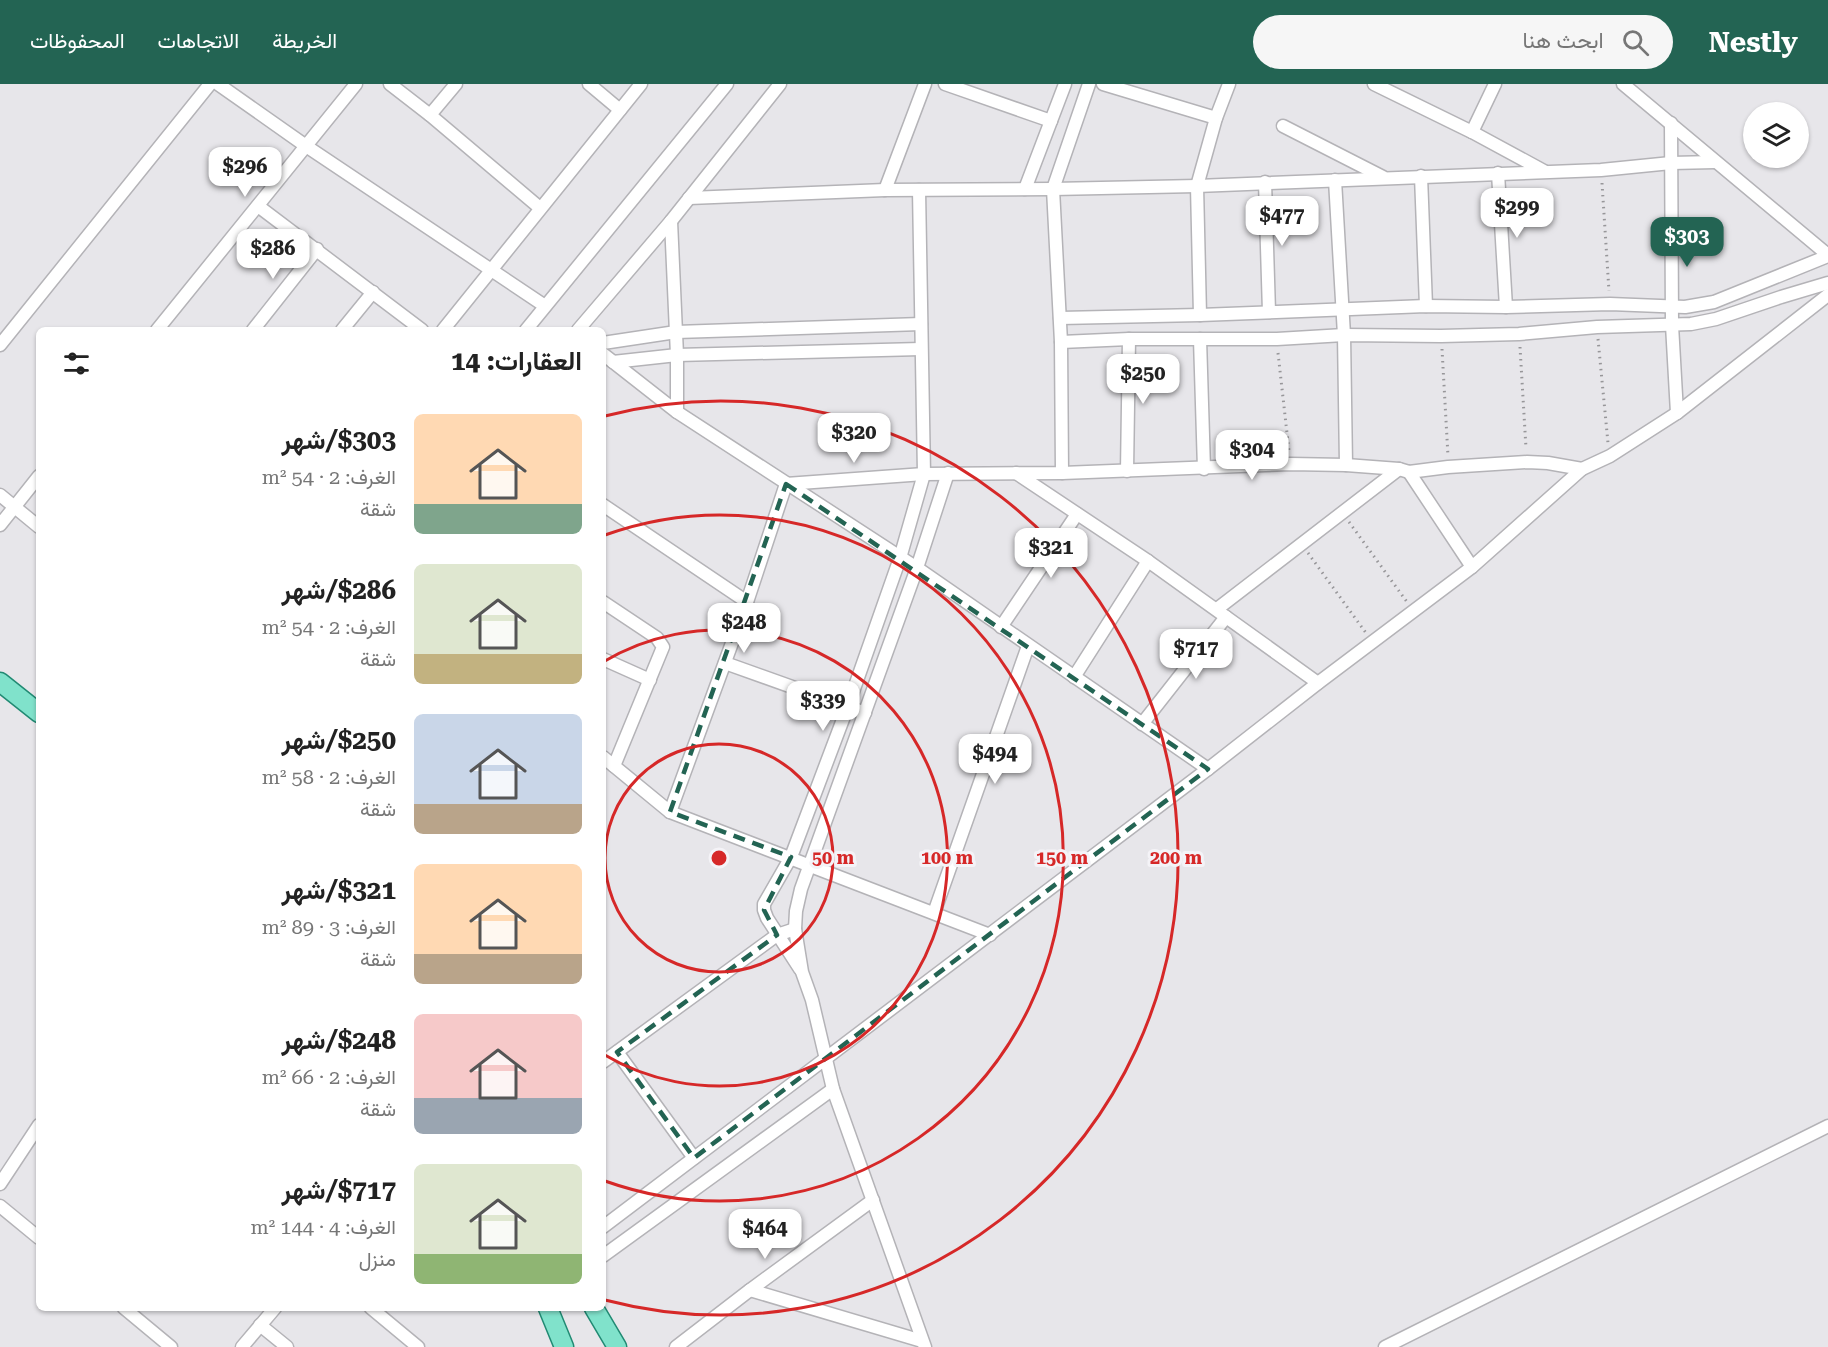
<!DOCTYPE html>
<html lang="ar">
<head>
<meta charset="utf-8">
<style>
	:root { --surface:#fff; --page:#f6f6f6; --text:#222; --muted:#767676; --accent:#236453 }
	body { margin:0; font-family:"Roboto Serif",Vazirmatn,serif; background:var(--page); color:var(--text); direction:rtl; height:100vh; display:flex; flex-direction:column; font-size:22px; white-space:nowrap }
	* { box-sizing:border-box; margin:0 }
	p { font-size:20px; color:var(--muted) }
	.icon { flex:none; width:33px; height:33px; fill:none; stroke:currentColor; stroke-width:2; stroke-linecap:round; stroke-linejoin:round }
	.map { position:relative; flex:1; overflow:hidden; direction:ltr }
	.drawer { position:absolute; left:36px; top:243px; width:570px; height:984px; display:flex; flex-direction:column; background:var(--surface); border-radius:9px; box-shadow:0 2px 4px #0004; direction:rtl }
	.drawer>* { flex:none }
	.tools { position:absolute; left:1743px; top:18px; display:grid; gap:12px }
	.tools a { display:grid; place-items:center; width:66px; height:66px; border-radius:50%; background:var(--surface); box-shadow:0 2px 4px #0004; font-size:30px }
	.price { position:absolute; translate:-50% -51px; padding:0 14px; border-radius:12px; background:#fff; color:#222; font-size:20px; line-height:39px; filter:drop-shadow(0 2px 3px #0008) }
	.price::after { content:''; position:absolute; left:50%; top:36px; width:18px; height:14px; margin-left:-9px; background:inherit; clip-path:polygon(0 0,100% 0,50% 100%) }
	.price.active { background:var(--accent); color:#fff }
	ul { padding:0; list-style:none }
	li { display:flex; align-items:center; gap:18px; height:150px; padding:0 24px }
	li span { display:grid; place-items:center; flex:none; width:168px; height:120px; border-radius:9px; color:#555 }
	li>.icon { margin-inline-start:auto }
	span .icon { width:72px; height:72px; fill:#fffc; stroke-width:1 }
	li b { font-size:26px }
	h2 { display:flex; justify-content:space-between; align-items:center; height:72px; padding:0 24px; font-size:26px }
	header { display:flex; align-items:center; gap:36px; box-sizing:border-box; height:84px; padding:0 30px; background:var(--accent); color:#fff }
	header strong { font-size:28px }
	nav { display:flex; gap:33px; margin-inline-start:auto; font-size:21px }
	.search { width:420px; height:54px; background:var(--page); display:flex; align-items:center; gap:15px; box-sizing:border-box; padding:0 21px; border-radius:33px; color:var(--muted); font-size:22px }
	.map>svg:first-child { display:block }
</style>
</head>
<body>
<header>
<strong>Nestly</strong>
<div class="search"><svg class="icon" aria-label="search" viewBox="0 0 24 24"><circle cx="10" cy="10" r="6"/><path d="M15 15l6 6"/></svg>ابحث هنا</div>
<nav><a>الخريطة</a><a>الاتجاهات</a><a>المحفوظات</a></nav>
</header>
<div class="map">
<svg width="1828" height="1263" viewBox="0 0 1828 1263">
	<rect width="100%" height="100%" fill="#e7e6ea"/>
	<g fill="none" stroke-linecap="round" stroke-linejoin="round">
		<defs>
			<g id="minor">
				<path d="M218 0 306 62 545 222"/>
				<path d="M390 0 430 31 540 124"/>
				<path d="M589 0 620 26"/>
				<path d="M945 0 1051 37"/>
				<path d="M1103 0 1216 34"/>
				<path d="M1374 0 1472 48 1544 87"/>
				<path d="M1623 0 1828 171"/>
				<path d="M430 31 456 0"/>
				<path d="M1671 39 1672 241 1677 329"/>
				<path d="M1283 42 1383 93"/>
				<path d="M1472 48 1495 0"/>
				<path d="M1498 89 1506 223"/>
				<path d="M1421 92 1426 222"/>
				<path d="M1335 96 1344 251 1346 381"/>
				<path d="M1265 98 1269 228"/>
				<path d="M1025 105 1065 0"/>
				<path d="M885 106 925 0"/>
				<path d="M689 114 885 106 1053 105 1197 102 1601 86 1671 79 1715 78"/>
				<path d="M258 122 422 246"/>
				<path d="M671 137 677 271V328"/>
				<path d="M1200 231 1197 102 1216 34 1229 0"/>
				<path d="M1060 234 1200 231 1426 222 1506 223 1610 220 1685 223 1714 218 1828 172"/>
				<path d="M157 246 356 0"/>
				<path d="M253 246 317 165"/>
				<path d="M342 246 373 208"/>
				<path d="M443 246 641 0"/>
				<path d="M526 246 727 0"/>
				<path d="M578 246 671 137 780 0"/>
				<path d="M1200 255 1204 385"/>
				<path d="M1061 258 1129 255H1277L1344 251 1441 252 1519 250 1597 243 1691 240 1716 235 1781 213 1828 199"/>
				<path d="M603 259 676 248 921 240"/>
				<path d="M0 261 210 0"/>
				<path d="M603 270 677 328 917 484 1208 685"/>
				<path d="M613 278 677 271 921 265"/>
				<path d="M1127 387 1129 255"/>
				<path d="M1409 388 1472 483"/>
				<path d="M1016 389 1148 477 1318 599"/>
				<path d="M1062 389 1061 258 1053 105 1089 0"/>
				<path d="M0 411 39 443"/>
				<path d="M603 421 747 518"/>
				<path d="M0 441 39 392"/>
				<path d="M603 518 657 554 663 563 614 682"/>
				<path d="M1217 525 1399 385"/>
				<path d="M1001 543 1077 430"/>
				<path d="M603 575 650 596"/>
				<path d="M725 579 865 629"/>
				<path d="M1074 593 1148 477"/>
				<path d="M1142 640 1226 533"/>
				<path d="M603 673 670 728 990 851"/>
				<path d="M670 728 747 518 786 400 924 390 1062 389 1290 380 1346 381 1399 385 1409 388 1448 383 1527 378 1548 379 1582 385"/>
				<path d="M934 829 1028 562"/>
				<path d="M800 885 767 834 764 826V820L791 773 848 622 900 474 924 390 919 106"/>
				<path d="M617 968 694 1074"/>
				<path d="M603 978 777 851 795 845"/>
				<path d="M0 1100 39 1041"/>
				<path d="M0 1122 39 1154"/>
				<path d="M603 1143 1208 685 1318 599 1472 483 1582 385 1610 372 1677 329 1828 211"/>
				<path d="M603 1172 833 1005"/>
				<path d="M750 1206 922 1257"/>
				<path d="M124 1224 171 1263"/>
				<path d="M371 1224 418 1263"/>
				<path d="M260 1241 287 1263"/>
				<path d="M242 1263 275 1224"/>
				<path d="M676 1263 750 1206 873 1116"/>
				<path d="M925 1263 833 1005 812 916 802 888 795 845 796 827 801 805 917 484 948 389"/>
				<path d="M1385 1263 1828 1042"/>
			</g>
			<g id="primary">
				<path d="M0 598 39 629"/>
				<path d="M548 1224 564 1263"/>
				<path d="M594 1224 617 1263"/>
			</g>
		</defs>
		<use href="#minor" stroke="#b4b3b7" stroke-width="15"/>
		<use href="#primary" stroke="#218a73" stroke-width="21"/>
		<g stroke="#979699" stroke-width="3" stroke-dasharray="1.5 4.5" stroke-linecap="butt">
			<path d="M1602 99 1609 207"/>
			<path d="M1598 255 1608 359"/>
			<path d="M1520 263 1526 364"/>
			<path d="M1442 265 1448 372"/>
			<path d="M1278 269 1289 367"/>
			<path d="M1349 438 1407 518"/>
			<path d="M1308 469 1366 549"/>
		</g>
		<use href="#minor" stroke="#fff" stroke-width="12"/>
		<use href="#primary" stroke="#80e2cb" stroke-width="18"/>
	</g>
	<path fill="none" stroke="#236453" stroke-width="4.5" stroke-dasharray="12 8" stroke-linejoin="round" d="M786 400 1208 685 694 1074 617 968 777 851 764 826 791 773 670 728Z"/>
	<g fill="none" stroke="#d62828" stroke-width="3">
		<circle cx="719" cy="774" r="114"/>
		<path d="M603 578A228 228 0 1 1 603 970"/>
		<path d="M605 451A343 343 0 1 1 605 1097"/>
		<path d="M605 332A457 457 0 1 1 605 1216"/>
	</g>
	<circle cx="719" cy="774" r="9" fill="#d62828" stroke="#f4f3f7" stroke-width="3"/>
	<g font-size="18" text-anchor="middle" font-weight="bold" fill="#d62828" stroke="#f4f3f7" stroke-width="6" stroke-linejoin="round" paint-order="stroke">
		<text x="833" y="780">50 m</text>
		<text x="947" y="780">100 m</text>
		<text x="1062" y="780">150 m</text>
		<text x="1176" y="780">200 m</text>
	</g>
</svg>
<div class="tools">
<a><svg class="icon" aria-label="layers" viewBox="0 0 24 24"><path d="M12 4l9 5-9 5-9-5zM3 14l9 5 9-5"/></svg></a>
</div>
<b class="price" style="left:245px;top:114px">$296</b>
<b class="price" style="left:1517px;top:155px">$299</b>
<b class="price" style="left:1282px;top:163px">$477</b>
<b class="price active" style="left:1687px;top:184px">$303</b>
<b class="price" style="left:273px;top:196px">$286</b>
<b class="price" style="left:1143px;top:321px">$250</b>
<b class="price" style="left:854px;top:380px">$320</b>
<b class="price" style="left:1252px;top:397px">$304</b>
<b class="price" style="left:1051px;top:495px">$321</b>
<b class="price" style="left:744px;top:570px">$248</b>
<b class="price" style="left:1196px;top:596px">$717</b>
<b class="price" style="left:823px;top:648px">$339</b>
<b class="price" style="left:995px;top:701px">$494</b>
<b class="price" style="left:765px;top:1176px">$464</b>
<section class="drawer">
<h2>العقارات: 14<svg class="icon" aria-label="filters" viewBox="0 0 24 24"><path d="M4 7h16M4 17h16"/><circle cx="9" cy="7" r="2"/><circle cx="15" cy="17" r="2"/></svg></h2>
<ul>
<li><span style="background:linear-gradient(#ffd9b3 75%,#7fa58c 0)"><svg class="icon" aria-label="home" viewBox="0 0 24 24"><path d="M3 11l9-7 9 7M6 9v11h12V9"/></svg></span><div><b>$303/شهر</b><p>الغرف: 2 · 54 m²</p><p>شقة</p></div></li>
<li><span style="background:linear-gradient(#dfe7d0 75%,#c2b280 0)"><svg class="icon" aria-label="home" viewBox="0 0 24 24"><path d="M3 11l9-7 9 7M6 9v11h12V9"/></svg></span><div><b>$286/شهر</b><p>الغرف: 2 · 54 m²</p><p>شقة</p></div></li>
<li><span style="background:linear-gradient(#c9d6e8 75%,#b9a48a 0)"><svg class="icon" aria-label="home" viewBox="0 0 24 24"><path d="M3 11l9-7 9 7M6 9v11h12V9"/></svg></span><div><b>$250/شهر</b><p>الغرف: 2 · 58 m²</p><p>شقة</p></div></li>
<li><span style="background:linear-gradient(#ffd9b3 75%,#b9a48a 0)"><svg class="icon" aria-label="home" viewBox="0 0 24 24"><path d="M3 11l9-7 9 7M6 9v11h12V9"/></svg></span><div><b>$321/شهر</b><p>الغرف: 3 · 89 m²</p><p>شقة</p></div></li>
<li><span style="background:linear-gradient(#f6c9c9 70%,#9aa5b1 0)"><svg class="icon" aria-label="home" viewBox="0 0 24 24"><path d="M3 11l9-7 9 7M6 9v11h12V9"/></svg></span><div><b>$248/شهر</b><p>الغرف: 2 · 66 m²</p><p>شقة</p></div></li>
<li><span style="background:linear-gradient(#dfe7d0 75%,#8fb573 0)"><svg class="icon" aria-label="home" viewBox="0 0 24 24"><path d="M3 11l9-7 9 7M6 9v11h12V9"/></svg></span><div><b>$717/شهر</b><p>الغرف: 4 · 144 m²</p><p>منزل</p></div></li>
</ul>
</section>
</div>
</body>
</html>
